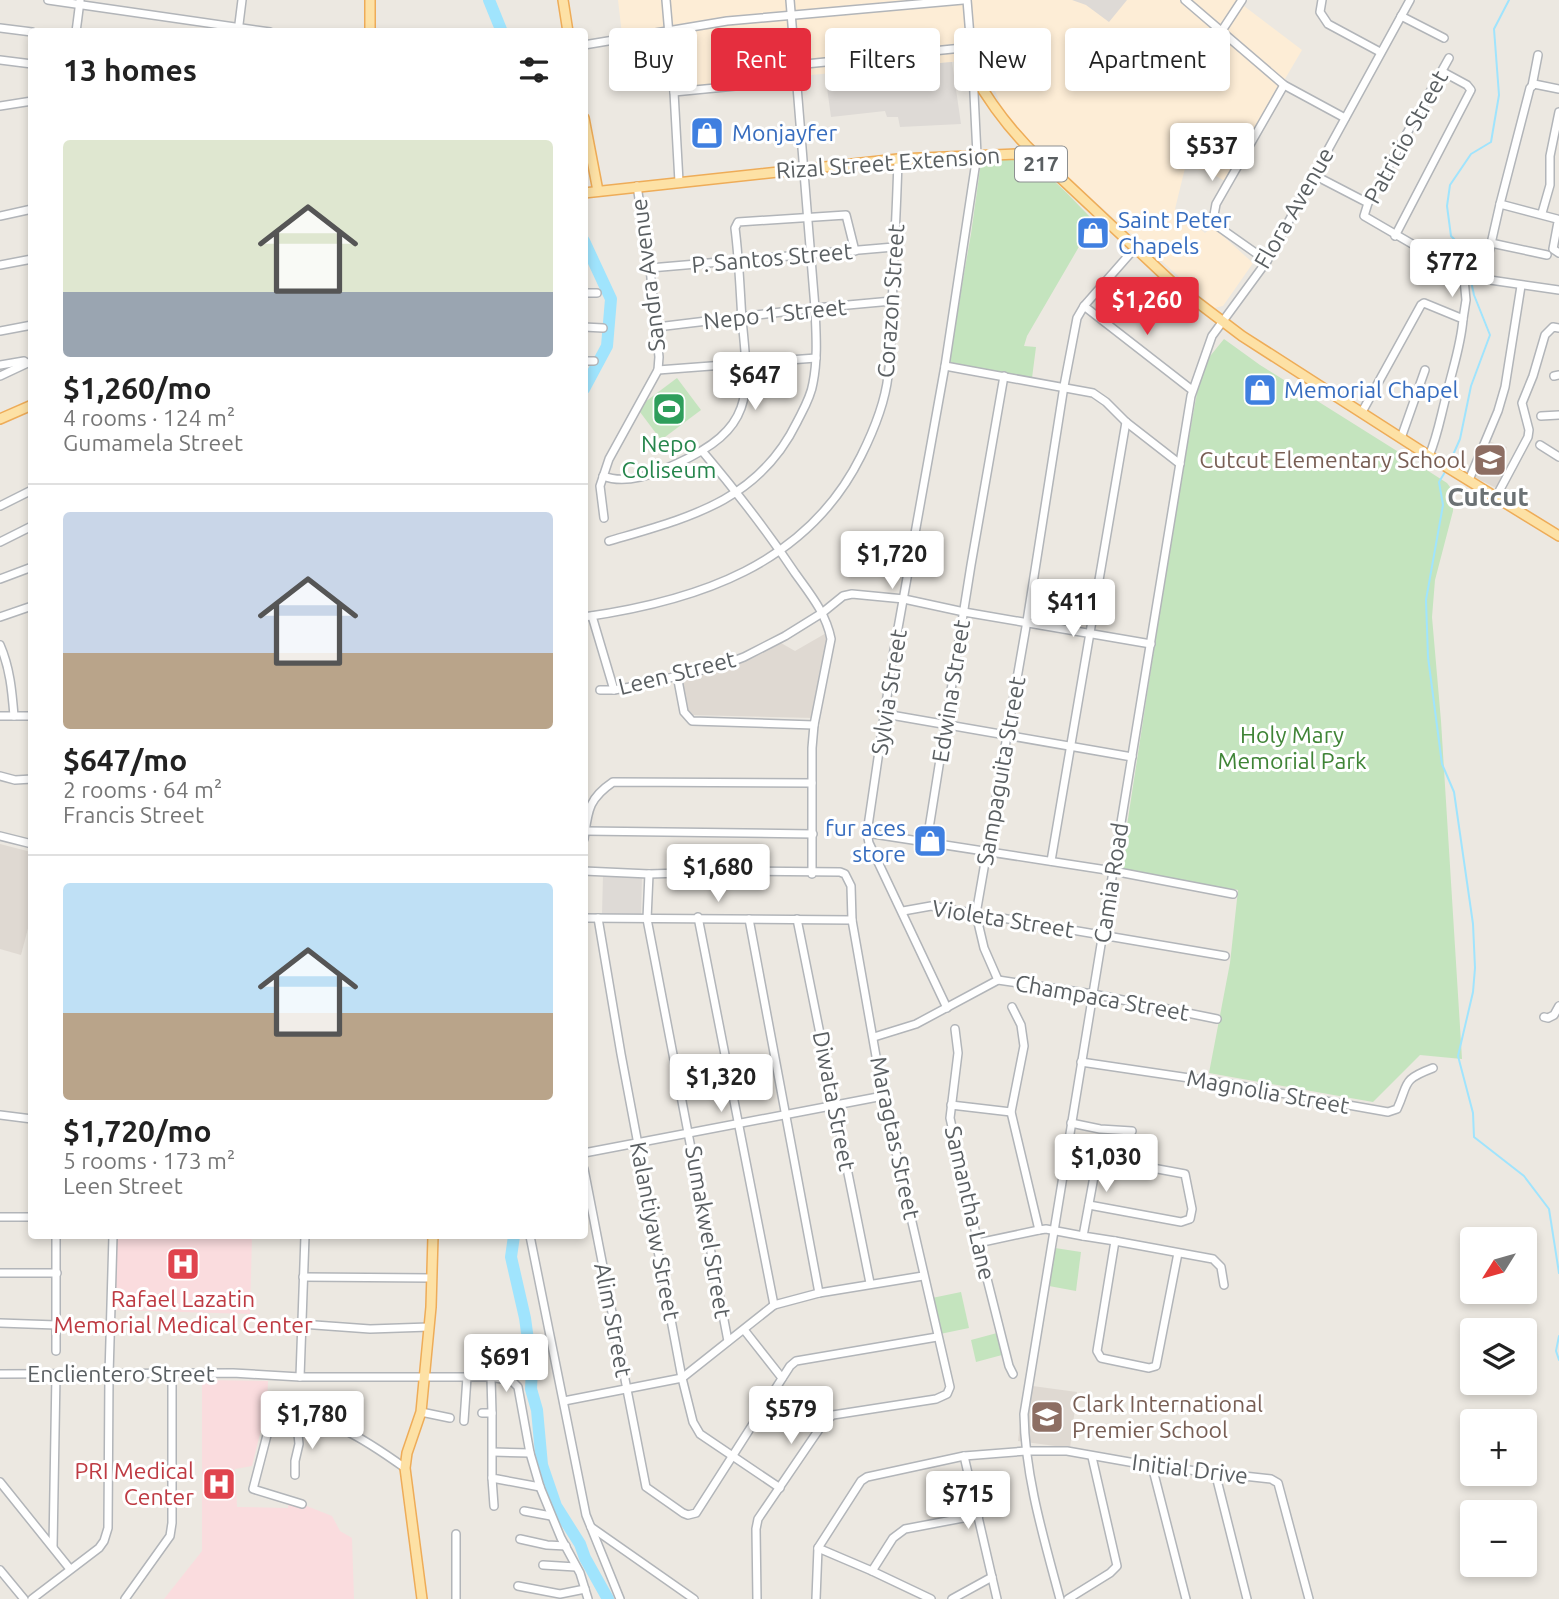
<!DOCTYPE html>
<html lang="en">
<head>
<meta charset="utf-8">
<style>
	:root { --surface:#fff; --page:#f2f2f2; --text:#222; --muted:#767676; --line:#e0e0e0; --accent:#e52e3e }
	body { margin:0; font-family:Ubuntu,sans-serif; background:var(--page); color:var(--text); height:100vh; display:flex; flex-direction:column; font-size:26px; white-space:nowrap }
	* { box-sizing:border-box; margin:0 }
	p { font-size:23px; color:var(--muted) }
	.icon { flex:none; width:38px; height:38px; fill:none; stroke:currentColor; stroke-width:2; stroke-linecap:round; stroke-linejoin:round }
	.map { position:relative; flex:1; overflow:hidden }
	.side { position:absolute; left:28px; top:28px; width:560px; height:1211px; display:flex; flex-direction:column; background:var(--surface); border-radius:7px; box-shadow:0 4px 10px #0003 }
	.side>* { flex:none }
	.top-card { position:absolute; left:609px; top:28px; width:665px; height:63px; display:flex; gap:14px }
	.needle { width:46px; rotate:233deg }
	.buttons { position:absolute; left:1460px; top:1227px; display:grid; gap:14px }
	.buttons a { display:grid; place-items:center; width:77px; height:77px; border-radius:7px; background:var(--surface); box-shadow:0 4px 10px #0003; font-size:35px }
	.price { position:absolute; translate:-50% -60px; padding:0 16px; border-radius:7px; background:#fff; color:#222; font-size:23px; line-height:46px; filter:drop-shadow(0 2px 4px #0008) }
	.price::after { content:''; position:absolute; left:50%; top:42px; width:21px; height:16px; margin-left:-10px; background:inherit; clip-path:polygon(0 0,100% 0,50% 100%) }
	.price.current { background:var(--accent); color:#fff }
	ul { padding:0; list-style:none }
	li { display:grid; align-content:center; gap:14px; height:371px; padding:0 35px }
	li+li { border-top:2px solid var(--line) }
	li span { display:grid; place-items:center; height:217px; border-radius:7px; color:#555 }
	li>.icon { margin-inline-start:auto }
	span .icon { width:126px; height:126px; fill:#fffc; stroke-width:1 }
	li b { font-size:30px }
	h2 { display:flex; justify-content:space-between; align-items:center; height:84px; padding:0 35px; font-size:30px }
	.tag { padding:0 24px; border-radius:7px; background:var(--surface); box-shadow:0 4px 10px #0003; font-size:24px; line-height:63px }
	.tag.current { background:var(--accent); color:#fff }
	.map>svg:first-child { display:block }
</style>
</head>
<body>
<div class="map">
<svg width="1559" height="1599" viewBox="0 0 1559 1599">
	<rect width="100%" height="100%" fill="#ece8e1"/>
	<path fill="#fdedd6" d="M618 0H1236L1302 50 1225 181 1205 170 1185 168 1175 209 1205 233 1213 227 1253 263 1223 306 1214 308 1034 147 1007 119 992 84 982 55 972 59 952 62 670 88 664 39 623 43Z"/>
	<g fill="#dedad6">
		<path d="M1072 0H1127L1109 22 1086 5Z"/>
		<path d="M952 62 961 124 900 127 898 117H887L885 111 831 117 825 73Z"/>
		<path d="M603 876 642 877 641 915 602 914Z"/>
	</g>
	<g fill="#dfd9d2">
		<path d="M1488 441 1507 447 1497 472 1503 476 1496 488 1472 476Z"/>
		<path d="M828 632 814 718 689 715 681 679 731 664 781 643 795 651Z"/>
		<path d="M0 844 31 852V917L21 955 0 949Z"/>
		<path d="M1025 1385 1077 1392 1070 1448 1018 1441Z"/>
	</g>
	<g fill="#fadcde">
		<path d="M115 1236H252L250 1314 113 1310Z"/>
		<path d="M202 1380 268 1381 267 1406 252 1466 235 1469 237 1507 288 1508 289 1499 332 1516 340 1531 352 1538 354 1599H164L202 1551Z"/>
	</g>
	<g fill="#c4e4be">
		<path d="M1016 158C1046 167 1071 198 1094 221L1027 336 1024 346 1036 347 1032 378 948 364 971 234 981 162Z"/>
		<path d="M1224 339 1260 365 1397 451 1404 452 1411 460 1447 483 1453 491V511L1435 580 1432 617 1441 721 1462 1059 1420 1055 1373 1102 1209 1073 1230 963 1238 890 1120 871 1175 512 1202 366Z"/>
		<path d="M677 378 701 410 661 440 637 408Z"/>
		<path d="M1055 1248 1081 1252 1076 1291 1049 1286Z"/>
		<path d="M961 1292 969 1328 940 1334 932 1298Z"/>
		<path d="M997 1333 1002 1355 976 1362 971 1340Z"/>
	</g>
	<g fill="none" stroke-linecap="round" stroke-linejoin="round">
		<g stroke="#a0e4fd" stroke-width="2">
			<path d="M1470 275 1458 243 1451 236 1447 206 1450 185 1471 154 1491 142 1499 95 1494 29 1509 0"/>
			<path d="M1449 464 1460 439 1471 386 1490 335 1474 295 1471 281"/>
			<path d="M1445 472 1439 482 1443 505 1426 600 1428 657 1442 764 1454 792 1473 924 1475 968 1473 992 1458 1056 1473 1113 1474 1137 1524 1176 1549 1209 1559 1273"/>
			<path d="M1559 1336 1556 1351 1559 1360"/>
		</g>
		<g stroke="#a0e4fd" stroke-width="12">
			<path d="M489 0 502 32"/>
			<path d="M584 241 611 299 607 346 584 389"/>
			<path d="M514 1236 511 1257 525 1318 532 1369 531 1389 537 1410 542 1465 556 1506 580 1544 585 1558 608 1599"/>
		</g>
		<defs>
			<g id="minor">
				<path d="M48 0 270 32"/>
				<path d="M666 0 674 92 679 182"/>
				<path d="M1185 0 1284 85 1345 118"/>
				<path d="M1322 0 1320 12 1328 24 1380 52"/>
				<path d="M1401 16 1444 38"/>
				<path d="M0 28 32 32"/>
				<path d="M76 32 80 1"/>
				<path d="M238 32 242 0"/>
				<path d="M1221 32 1242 0"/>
				<path d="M584 45 727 21 963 0"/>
				<path d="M1449 58 1368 203 1364 216 1438 259 1464 279H1483L1559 290"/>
				<path d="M0 60 32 64"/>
				<path d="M796 65 972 47"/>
				<path d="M1532 86 1538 55"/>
				<path d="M674 92 797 80"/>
				<path d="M0 106 32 101"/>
				<path d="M1314 175 1368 203"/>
				<path d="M1500 204 1557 219 1558 222 1553 249 1559 253"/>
				<path d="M1542 213 1550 185V156L1559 112"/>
				<path d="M0 216 32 209"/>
				<path d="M1395 236 1471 90 1467 85 1443 72"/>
				<path d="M1491 243 1547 255"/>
				<path d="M1267 261 1216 225 1214 215 1216 204 1284 85"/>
				<path d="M0 265 32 259"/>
				<path d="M650 268 894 247"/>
				<path d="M1483 279 1500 204 1530 88 1534 84 1559 89"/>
				<path d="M584 293H597"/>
				<path d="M1084 306 1192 390"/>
				<path d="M1463 319 1466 300 1464 279"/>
				<path d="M584 327 603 328"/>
				<path d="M657 327 815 308 892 301"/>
				<path d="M0 331 32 325"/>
				<path d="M584 361H594"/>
				<path d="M0 365 24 361"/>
				<path d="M945 366 1093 393 1106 402 1126 422 1180 464"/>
				<path d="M658 370 816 358"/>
				<path d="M0 376 32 361"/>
				<path d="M1554 376 1559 375"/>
				<path d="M1362 412 1421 305 1424 303 1463 319C1461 345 1453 367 1447 393 1441 414 1438 435 1429 456"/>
				<path d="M1541 416 1559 415"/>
				<path d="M1401 438 1425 370"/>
				<path d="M1540 445 1559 457"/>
				<path d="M703 452C736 491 767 531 795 573 810 594 826 613 831 639L814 725 812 748V874"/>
				<path d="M603 476C626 485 654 474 676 464 754 429 750 396 742 320 740 289 739 259 735 228L738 222 846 215 855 251"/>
				<path d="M1469 480 1498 411 1505 387 1521 286"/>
				<path d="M1496 497 1528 437 1529 430 1522 403 1533 376 1545 335 1553 327 1559 328"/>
				<path d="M0 506 32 490"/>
				<path d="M604 518 600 486 609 459 658 370 659 357 650 268 637 186"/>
				<path d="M609 541C687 518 758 502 797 422 803 410 811 397 813 383 818 358 816 333 815 308L790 0"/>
				<path d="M0 542 32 526"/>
				<path d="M0 579 32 567"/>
				<path d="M592 616 614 690"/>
				<path d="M0 617 32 606"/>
				<path d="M584 617C697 601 807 565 861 456 873 432 885 403 888 376 893 343 892 309 893 276 895 237 897 198 898 159"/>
				<path d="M0 645C10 668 12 691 14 716"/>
				<path d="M677 675 684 712 692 721 814 725"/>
				<path d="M600 690H614L636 686 723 665 744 657 785 636 822 613 843 596 852 594 904 599 964 612 1151 644"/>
				<path d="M885 714 1132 757"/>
				<path d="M0 716H32"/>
				<path d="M0 776 15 780 32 779"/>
				<path d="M585 831 813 834"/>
				<path d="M867 833 1113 871 1233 894"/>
				<path d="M0 836 32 844"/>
				<path d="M584 839C588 811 588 799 613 782L812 783"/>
				<path d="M927 841 971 565 1004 376"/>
				<path d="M1051 861 1126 422"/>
				<path d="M584 871 649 874 748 871 840 872 845 874 851 886 852 920 883 1096 950 1387 947 1394 936 1399 833 1415 824 1422 758 1519 756 1529 757 1599"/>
				<path d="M649 874 647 919 728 1341"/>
				<path d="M903 911 931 906 1225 956"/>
				<path d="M698 917 774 1305"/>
				<path d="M584 918 852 920"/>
				<path d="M598 918 621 1054 682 1378 693 1422 700 1434 780 1488"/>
				<path d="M749 919 819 1293"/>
				<path d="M797 919 870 1283"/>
				<path d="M998 980 984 948 976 914 1027 621 1064 386 1077 318 1084 306 1135 248"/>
				<path d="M947 1008 869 843 867 833 893 656 945 366 977 155 973 73 967 0"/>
				<path d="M1544 1017 1548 1018 1554 1015 1559 1006"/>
				<path d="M955 1029 958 1053 950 1118 978 1243 1009 1366 1013 1374"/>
				<path d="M874 1037 916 1024 998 980 1093 994 1217 1019"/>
				<path d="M1081 1062 1223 1083 1388 1112 1397 1109C1409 1083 1401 1080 1433 1068"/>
				<path d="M951 1105 1011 1112"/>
				<path d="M0 1115 32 1119"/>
				<path d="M1071 1123 1100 1129 1132 1131"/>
				<path d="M1100 1144 1083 1236 1115 1241"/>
				<path d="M584 1153 883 1096"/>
				<path d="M584 1169 646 1487 683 1513 688 1515 696 1513 790 1366 796 1361 937 1337"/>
				<path d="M1089 1205 1181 1222 1190 1219 1192 1209 1185 1174 1098 1158"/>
				<path d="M0 1217H32"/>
				<path d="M1039 1230 1046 1229 1083 1236"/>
				<path d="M530 1236 586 1515 620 1599"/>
				<path d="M978 1243 1039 1230 1011 1112 1024 1046 1021 1025 1012 1007"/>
				<path d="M1178 1253 1156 1366 1149 1368 1101 1358 1097 1351 1115 1241 1213 1259 1221 1267 1224 1285"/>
				<path d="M0 1273H57"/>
				<path d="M303 1277 432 1278"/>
				<path d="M0 1323 56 1325"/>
				<path d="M301 1324 370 1329 429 1327"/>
				<path d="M745 1331 782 1378"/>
				<path d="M56 1351V1236"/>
				<path d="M0 1374 233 1373 300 1377H491L512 1381 518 1387 530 1453 540 1487 561 1538 580 1573 588 1599"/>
				<path d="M300 1377 305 1236"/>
				<path d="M491 1377 492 1413"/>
				<path d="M564 1401 682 1378 774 1305 819 1293 923 1276"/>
				<path d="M421 1412 450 1418"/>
				<path d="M482 1413H492V1478L540 1487"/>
				<path d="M464 1421 467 1377"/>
				<path d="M493 1452 530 1453"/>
				<path d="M964 1456 997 1599"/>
				<path d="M1152 1466 1186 1599"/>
				<path d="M1215 1472 1247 1599"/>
				<path d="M295 1475V1461L299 1444 298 1434 304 1417"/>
				<path d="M492 1478 494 1506"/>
				<path d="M0 1482 70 1569"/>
				<path d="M302 1504 253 1489 273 1412C322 1411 366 1440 405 1468"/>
				<path d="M524 1511 551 1516"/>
				<path d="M591 1527 694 1599"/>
				<path d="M456 1534V1599"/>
				<path d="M520 1539 547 1545 566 1546"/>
				<path d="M53 1547 56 1374"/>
				<path d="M818 1548 872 1571"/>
				<path d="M543 1565 576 1567"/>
				<path d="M0 1570 24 1599"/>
				<path d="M518 1586 560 1594 585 1589"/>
				<path d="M32 1599 99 1548 104 1541 108 1528 109 1375 113 1236"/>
				<path d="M125 1599 170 1536 172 1523V1374"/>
				<path d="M816 1599 818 1548 861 1481 867 1477 964 1456 1026 1451H1067L1152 1466 1271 1479 1278 1483 1309 1599"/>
				<path d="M931 1599 872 1571 893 1538 905 1529 979 1515"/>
				<path d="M952 1599 992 1577"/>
				<path d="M1060 1599C1044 1539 1025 1477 1024 1414L1191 396 1212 336 1267 261 1410 0"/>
				<path d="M1068 1599 1110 1573 1117 1566 1092 1457"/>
			</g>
			<g id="major">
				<path d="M563 0 568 32"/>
				<path d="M370 32V0"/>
				<path d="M973 73C992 107 1014 135 1042 161"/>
				<path d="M584 118 598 191"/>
				<path d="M584 193 898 159 1017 154 1049 167 1176 286 1242 336 1429 456 1559 536"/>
				<path d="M0 419 32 405"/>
				<path d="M422 1599 405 1468 407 1453 421 1412 431 1307 433 1236"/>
			</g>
		</defs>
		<use href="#minor" stroke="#b2b5b9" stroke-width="10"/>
		<use href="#major" stroke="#eeac58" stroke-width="12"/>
		<use href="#minor" stroke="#fff" stroke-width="7"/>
		<use href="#major" stroke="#fde1a5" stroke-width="9"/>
	</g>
	<defs>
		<symbol id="shop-square" viewBox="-11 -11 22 22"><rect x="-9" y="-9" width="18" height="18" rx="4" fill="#3f7fe0" stroke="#fff"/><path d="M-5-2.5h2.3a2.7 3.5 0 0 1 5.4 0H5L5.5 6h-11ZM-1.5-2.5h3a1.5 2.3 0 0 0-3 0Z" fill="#fff"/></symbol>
		<symbol id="stadium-square" viewBox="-11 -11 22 22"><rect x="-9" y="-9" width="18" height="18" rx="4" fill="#2e9e5b" stroke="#fff"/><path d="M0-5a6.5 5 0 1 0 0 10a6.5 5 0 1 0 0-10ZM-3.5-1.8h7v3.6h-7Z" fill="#fff"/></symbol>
		<symbol id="school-square" viewBox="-11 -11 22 22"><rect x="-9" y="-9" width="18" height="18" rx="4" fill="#8d6e63" stroke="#fff"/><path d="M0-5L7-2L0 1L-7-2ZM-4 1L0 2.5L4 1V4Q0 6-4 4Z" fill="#fff"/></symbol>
		<symbol id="hospital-square" viewBox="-11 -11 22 22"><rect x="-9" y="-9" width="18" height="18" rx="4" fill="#e0444e" stroke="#fff"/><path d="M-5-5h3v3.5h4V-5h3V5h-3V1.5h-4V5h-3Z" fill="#fff"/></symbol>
		<symbol id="university-square" viewBox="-11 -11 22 22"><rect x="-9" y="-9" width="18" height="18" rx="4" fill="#8d6e63" stroke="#fff"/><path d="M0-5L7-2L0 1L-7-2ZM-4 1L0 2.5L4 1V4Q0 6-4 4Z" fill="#fff"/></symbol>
	</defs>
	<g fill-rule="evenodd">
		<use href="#shop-square" x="688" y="114" width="38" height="38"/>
		<use href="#shop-square" x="1074" y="214" width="38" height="38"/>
		<use href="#shop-square" x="1241" y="371" width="38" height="38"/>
		<use href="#stadium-square" x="650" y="390" width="38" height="38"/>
		<use href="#school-square" x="1471" y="441" width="38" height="38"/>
		<use href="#shop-square" x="911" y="822" width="38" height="38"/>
		<use href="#hospital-square" x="164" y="1245" width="38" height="38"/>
		<use href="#university-square" x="1028" y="1398" width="38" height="38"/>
		<use href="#hospital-square" x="200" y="1465" width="38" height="38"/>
	</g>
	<g text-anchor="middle" stroke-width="6" stroke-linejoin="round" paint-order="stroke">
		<rect fill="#fff" stroke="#8c8f91" stroke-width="2" x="1015" y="146.5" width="52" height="35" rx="5"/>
		<g font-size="21" font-weight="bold" fill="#5a5f62">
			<text x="1041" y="171">217</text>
		</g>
		<g font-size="23" fill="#366cbe" stroke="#fff" text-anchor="start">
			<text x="732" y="141">Monjayfer</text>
			<text x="1118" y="228">Saint Peter<tspan x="1118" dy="26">Chapels</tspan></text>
			<text x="1284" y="398">Memorial Chapel</text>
			<text x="906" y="836" text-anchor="end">fur aces<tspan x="906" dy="26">store</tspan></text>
		</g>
		<g font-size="23" fill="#5a5f62" stroke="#fff">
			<text transform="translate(1406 137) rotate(-61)" y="8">Patricio Street</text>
			<text transform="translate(888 163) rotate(-4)" y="8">Rizal Street Extension</text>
			<text transform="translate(1294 208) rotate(-60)" y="8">Flora Avenue</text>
			<text transform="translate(772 258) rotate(-5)" y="8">P. Santos Street</text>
			<text transform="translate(648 275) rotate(-97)" y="8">Sandra Avenue</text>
			<text transform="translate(891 301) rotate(-86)" y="8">Corazon Street</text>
			<text transform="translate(775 314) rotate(-6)" y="8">Nepo 1 Street</text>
			<text transform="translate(677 673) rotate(-14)" y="8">Leen Street</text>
			<text transform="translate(951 691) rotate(-81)" y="8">Edwina Street</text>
			<text transform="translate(889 692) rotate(-81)" y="8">Sylvia Street</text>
			<text transform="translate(1001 771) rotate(-80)" y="8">Sampaguita Street</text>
			<text transform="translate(1111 883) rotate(-81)" y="8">Camia Road</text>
			<text transform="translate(1003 919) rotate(9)" y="8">Violeta Street</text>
			<text transform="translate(1102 998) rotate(10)" y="8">Champaca Street</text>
			<text transform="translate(1268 1092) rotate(10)" y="8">Magnolia Street</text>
			<text transform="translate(834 1101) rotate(79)" y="8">Diwata Street</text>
			<text transform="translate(895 1138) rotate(78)" y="8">Maragtas Street</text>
			<text transform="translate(970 1203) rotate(77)" y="8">Samantha Lane</text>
			<text transform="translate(655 1231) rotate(79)" y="8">Kalantiyaw Street</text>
			<text transform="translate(708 1232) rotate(80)" y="8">Sumakwel Street</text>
			<text transform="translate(613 1320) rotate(79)" y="8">Alim Street</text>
			<text x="121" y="1382">Enclientero Street</text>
			<text transform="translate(1190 1469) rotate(7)" y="8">Initial Drive</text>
		</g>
		<g font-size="23" fill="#27864d" stroke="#fff">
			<text x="669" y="452">Nepo<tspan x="669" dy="26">Coliseum</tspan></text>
		</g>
		<g font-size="23" fill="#785e54" stroke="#fff" text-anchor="end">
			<text x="1466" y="468">Cutcut Elementary School</text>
			<text x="1072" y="1412" text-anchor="start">Clark International<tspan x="1072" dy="26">Premier School</tspan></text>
		</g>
		<g font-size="23" fill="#3f8436" stroke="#fff">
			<text x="1292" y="743">Holy Mary<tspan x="1292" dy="26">Memorial Park</tspan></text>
		</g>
		<g font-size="23" fill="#be3a42" stroke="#fff">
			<text x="183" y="1307">Rafael Lazatin<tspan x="183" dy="26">Memorial Medical Center</tspan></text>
			<text x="194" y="1479" text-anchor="end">PRI Medical<tspan x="194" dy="26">Center</tspan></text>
		</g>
		<g font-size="26" font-weight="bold" fill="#6b7174" stroke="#fff">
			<text x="1488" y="506">Cutcut</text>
		</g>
	</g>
</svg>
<div class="buttons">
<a><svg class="needle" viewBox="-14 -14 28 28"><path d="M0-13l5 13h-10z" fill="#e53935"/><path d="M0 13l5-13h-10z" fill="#767676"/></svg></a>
<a><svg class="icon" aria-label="layers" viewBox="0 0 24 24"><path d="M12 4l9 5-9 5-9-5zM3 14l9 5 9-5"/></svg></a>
<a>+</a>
<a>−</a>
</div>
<b class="price" style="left:1212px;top:183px">$537</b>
<b class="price" style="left:1452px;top:299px">$772</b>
<b class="price current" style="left:1147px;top:337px">$1,260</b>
<b class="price" style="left:755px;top:412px">$647</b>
<b class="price" style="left:892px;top:591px">$1,720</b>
<b class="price" style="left:1073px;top:639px">$411</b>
<b class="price" style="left:718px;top:904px">$1,680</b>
<b class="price" style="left:721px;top:1114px">$1,320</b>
<b class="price" style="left:1106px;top:1194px">$1,030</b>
<b class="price" style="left:506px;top:1394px">$691</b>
<b class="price" style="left:791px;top:1446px">$579</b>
<b class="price" style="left:312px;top:1451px">$1,780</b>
<b class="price" style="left:968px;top:1531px">$715</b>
<div class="top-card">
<a class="tag">Buy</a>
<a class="tag current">Rent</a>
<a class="tag">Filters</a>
<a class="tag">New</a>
<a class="tag">Apartment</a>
</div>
<section class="side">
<h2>13 homes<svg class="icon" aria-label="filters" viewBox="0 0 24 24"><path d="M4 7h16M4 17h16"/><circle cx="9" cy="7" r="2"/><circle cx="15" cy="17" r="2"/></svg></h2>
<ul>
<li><span style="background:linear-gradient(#dfe7d0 70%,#9aa5b1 0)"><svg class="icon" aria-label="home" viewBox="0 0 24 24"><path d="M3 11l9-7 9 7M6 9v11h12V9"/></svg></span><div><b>$1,260/mo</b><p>4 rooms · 124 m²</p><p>Gumamela Street</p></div></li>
<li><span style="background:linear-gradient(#c9d6e8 65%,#b9a48a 0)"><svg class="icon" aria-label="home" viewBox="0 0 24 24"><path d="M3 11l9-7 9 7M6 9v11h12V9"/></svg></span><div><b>$647/mo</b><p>2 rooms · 64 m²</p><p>Francis Street</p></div></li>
<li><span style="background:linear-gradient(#bfe0f5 60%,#b9a48a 0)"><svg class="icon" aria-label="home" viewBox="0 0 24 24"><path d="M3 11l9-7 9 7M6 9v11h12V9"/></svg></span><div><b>$1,720/mo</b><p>5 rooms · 173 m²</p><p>Leen Street</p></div></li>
</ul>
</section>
</div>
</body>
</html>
